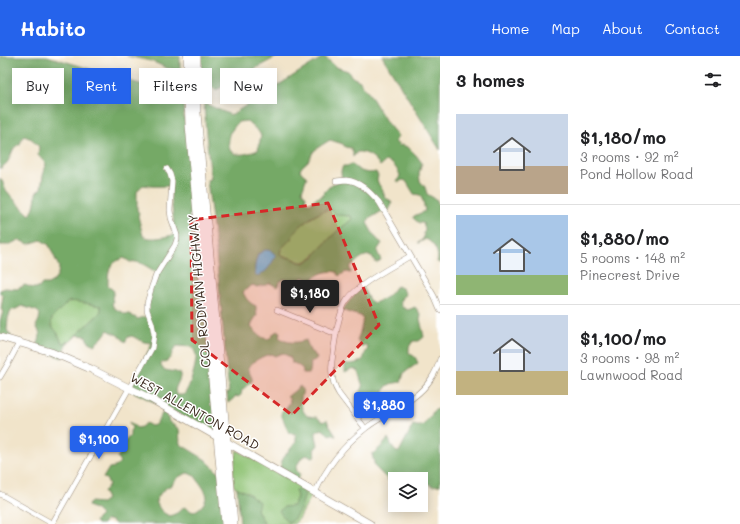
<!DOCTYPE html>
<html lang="en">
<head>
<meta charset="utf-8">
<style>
	:root { --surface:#fff; --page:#f6f6f6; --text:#202124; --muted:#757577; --line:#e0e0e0; --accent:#2563eb }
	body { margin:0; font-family:Mali,sans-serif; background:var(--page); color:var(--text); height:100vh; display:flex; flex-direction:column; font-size:15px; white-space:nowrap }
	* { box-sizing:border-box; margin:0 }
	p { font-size:13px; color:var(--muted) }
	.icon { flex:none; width:22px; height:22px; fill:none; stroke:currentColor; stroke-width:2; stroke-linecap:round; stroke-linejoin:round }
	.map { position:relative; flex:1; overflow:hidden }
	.side { display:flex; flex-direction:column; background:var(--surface); width:300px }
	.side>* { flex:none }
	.hud { position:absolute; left:12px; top:12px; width:368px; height:36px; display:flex; gap:8px }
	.fabs { position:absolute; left:388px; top:416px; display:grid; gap:8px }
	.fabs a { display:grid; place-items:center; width:40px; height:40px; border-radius:0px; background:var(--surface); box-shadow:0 2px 10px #0003; font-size:20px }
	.price { position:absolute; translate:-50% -34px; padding:0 9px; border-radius:4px; background:var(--accent); color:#fff; font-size:13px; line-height:26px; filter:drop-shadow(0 1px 2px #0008) }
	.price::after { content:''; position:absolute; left:50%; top:24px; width:12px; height:9px; margin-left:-6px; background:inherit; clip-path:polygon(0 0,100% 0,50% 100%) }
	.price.selected { background:#222; color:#fff }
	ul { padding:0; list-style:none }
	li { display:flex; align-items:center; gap:12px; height:100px; padding:0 16px }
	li+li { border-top:1px solid var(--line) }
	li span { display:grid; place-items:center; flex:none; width:112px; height:80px; border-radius:0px; color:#555 }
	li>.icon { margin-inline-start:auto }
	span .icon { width:48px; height:48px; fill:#fffc; stroke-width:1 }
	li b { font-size:17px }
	h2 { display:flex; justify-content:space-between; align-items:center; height:48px; padding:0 16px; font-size:17px }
	.pill { padding:0 14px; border-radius:0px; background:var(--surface); box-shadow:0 2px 10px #0003; font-size:14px; line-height:36px }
	.pill.selected { background:var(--accent); color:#fff }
	header { display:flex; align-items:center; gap:24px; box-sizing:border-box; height:56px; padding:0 20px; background:var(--accent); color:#fff }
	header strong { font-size:19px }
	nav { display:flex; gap:22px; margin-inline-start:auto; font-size:14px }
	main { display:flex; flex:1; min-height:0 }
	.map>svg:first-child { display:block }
</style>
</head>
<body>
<header>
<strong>Habito</strong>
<nav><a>Home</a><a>Map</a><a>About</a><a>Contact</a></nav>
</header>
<main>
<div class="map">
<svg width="440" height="468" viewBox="0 0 440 468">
	<rect width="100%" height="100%" fill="#fff"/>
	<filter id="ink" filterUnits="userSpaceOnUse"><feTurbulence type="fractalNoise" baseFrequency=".025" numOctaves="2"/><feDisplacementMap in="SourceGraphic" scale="8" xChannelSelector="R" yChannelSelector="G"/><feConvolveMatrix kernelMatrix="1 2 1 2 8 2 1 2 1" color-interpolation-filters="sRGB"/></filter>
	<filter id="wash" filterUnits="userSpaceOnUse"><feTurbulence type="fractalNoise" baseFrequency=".012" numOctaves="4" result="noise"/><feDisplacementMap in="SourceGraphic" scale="16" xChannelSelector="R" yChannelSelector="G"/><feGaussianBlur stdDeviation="0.9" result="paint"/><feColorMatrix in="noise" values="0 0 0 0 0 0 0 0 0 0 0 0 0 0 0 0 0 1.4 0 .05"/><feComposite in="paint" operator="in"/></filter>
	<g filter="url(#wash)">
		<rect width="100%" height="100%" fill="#f1e4ca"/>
		<g fill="#90c374" stroke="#667649" fill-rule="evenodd">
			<path d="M326 154H331L337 159 351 160 352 163C347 168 340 172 335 177 328 184 312 205 303 206 299 207 296 203 292 202 289 201 285 201 282 201L280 198 281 193 291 183C296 170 314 159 326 154Z"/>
			<path d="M70 245C79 245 92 249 101 250V255L98 259 74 281H75L71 285 62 287C61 284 59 281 58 278 54 271 50 272 52 262L68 246Z"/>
			<path d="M237 394 313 437 299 463 294 468H265L248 437 234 431C231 419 235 406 237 394ZM297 441 301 452 292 465 284 451 293 450Z"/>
		</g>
		<g fill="#74a966" stroke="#586a42" fill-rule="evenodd">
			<path d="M0 0H47L150 31 183 44 184 61 187 83 218 379 130 334 152 287 144 286 132 280 128 281 125 286C120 279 115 278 108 274L102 282 94 289 87 284V282L86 280 77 279 73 282 98 259 101 255V250C92 249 75 244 68 246L52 262C50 272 54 271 58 278 59 281 61 284 62 287L69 286 65 290V294L62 302 36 292C40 283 42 279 36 270L39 264 40 258 37 255 22 250 16 253 12 254 10 257 8 262 7 274 11 280 10 285 0 283V265L3 256 1 253 3 240 0 237V234L5 232 17 233 25 229 33 232H39L42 228H48L55 224 58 218 59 211 49 189 41 184 29 188 19 184 8 189H0V122C4 126 3 130 6 134 13 143 21 151 30 159 34 155 36 143 36 137L41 132 43 120 46 108 38 99 39 91 32 83 24 80 22 82 20 88C12 91 13 96 9 103 8 107 3 110 0 113ZM143 129C152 131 161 130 170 130L175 179C166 180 152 185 143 180L138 160 139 157 137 154V136L139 133ZM124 202 130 206C140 204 149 212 157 217L147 246V260L138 263 129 258H125L114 252 112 248 113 246 112 242 114 235 108 230C108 215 108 207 124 202ZM177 290 192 291C194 294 196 297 196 300 197 306 189 336 183 339 182 339 178 339 177 339L175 335C176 328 181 324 180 318 174 314 169 316 163 313L161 310V307C163 306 166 306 168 304 172 301 172 294 177 290Z"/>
			<path d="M127 0H180V14L171 13 166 12 158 8 150 5Z"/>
			<path d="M201 0H278L228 28 216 34 208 29 207 27 203 26Z"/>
			<path d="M382 0H440V94Z"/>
			<path d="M323 1 326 2 336 11 348 15 352 21 360 25 363 31 367 34 387 67 398 80 395 86 400 90 401 89 408 91 416 99 422 107 419 117 420 125 425 131 427 138 437 144 440 156V207L437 206C440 198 434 187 426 183L418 187 423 183 424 180 423 177 425 175V172L423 167H419L413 162 414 160 425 155 423 145 420 139 414 138 406 125 403 124 398 126H396L399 122 400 119C397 113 393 106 386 105L380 110C376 102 366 95 357 96L353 101V96L351 92 345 91 343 88 330 84C325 87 318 91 314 95 312 97 311 101 309 104 306 108 302 109 300 114L302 117 307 121C305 125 304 130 302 135L306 141 305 145 308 147H312L314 143 322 140 324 136 332 128 342 125 341 115 343 110H348L352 108C359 116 367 118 376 116L378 120 377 124 379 129 382 132 385 142 390 144 392 148 389 154 384 156 382 155 369 163 367 167C372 175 374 182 382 187 376 197 376 193 381 204L376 207 372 200C364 198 359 203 354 208 353 208 351 209 351 210 349 212 350 214 351 217H350L346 216 339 220 337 216C329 214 318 217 313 223L315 225 302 221 297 229 292 233 291 227 285 223 281 224 277 231 270 227C266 230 261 229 257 231L253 229 249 231 243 236C246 243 249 247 256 250V255L257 259 252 267 251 271C255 275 264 286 270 282 274 279 272 276 279 275L280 277 279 281C286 288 298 287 306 284L310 295 315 299 317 303 311 306C310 310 312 314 308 317H302L303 315 302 312 294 307H291L292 306 290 301 282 297 275 300 271 298C262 300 255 304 248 311L250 318 252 322V325L242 334 241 339 238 341 236 340 233 343 228 347 227 337H229L215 186 207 124 211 123 206 78 204 47 231 59ZM247 65 259 76 261 80 258 94C251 97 235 102 230 94 228 90 229 83 229 78L238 66ZM326 154H331L337 159 351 160 352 163 345 169 336 176 317 196 315 200 304 207 299 206 292 202 282 201 280 198 281 193 291 183C296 170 314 159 326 154Z"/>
			<path d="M362 230 369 244 374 247C382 244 390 240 394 232L398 230 403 233 406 239 402 241 400 246 402 251 408 254 415 251 421 259 420 263 424 281 419 285H413L409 291V297L415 301 418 307 404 317 401 327 400 326C393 328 392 326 386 331L383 339 385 342 381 344C376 341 372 338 366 340L360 337 363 331 358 315 353 312 345 316V308C351 308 360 308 364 302 364 301 364 299 365 298 366 294 369 294 367 289H364L361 291 360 287 357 285 359 280 363 264 361 260 353 258 342 254Z"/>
			<path d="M300 330 301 332 303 333C301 344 298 350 307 360 309 360 315 361 316 361 322 363 320 368 327 364L329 369 336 380H335L331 378 329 379 326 376 322 373 316 376V380L318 389 314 394 316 399 313 401 308 399 302 401 296 411 297 415 300 419 296 427 278 418 283 402 296 386V378L289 377 281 358 282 355 285 354 290 346 289 342 287 341Z"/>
			<path d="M165 353 169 366 179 373 180 388 206 404 219 417 226 468H115L112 465 108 464 105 465 103 468H97L95 465 101 459 96 454 88 450 90 446 102 447 107 443 103 435 106 433 109 428 106 423 103 422 109 412 115 411 120 406 117 401 121 397 125 385 130 380V375L132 372 129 366 137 372 141 371 146 367 151 370 155 369ZM188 417 195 420 204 433 207 440C204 449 201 452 193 456L184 451 177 457 170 460C162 457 159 453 156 445 159 438 164 432 172 429 176 422 181 419 188 417Z"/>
			<path d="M438 353 440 354V429L432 430 426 426 424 428 421 426V423H418L415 420 412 423H395V432L387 423 375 411 372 398C376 396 387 386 388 382L394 394 397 396H399L413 369C425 373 424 366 431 360L433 355Z"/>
			<path d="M302 431 305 439 301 452 292 465 287 466 279 455 284 451 293 450 297 441 295 434Z"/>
			<path d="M237 432 248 437 259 446 257 454 265 468H240Z"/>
		</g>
		<path fill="#5dbadb" stroke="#4c727c" d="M265 194C270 194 273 195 276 200 271 208 266 219 256 220 253 213 256 205 258 198Z"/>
	</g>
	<g filter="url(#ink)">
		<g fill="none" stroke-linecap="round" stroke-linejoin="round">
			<defs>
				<g id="street">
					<path d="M336 125C339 125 343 124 346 124 360 125 370 136 379 146L434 240 440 254"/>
					<path d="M277 254 336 278"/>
					<path d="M0 321 9 306 19 287"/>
					<path d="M365 372 339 338C329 322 331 309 334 291 336 277 338 262 344 249 353 230 392 211 410 200"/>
					<path d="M315 437C326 412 344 389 366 372 387 356 416 346 431 323 435 317 438 310 440 303"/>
					<path d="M0 438 53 468"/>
					<path d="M52 468 152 292 154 278 152 267 147 254V247L152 230 156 219 175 189 177 183V179L171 162 170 154 172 125 170 118 167 113"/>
				</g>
				<path id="secondary" d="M0 281 51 296 91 313 151 343 370 468"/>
				<g id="highway">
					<path d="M188 0 190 69 226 468"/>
					<path d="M196 0V57L226 386 233 468"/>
				</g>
			</defs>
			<use href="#street" stroke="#968774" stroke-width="6"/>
			<use href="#secondary" stroke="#968774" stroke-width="8"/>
			<use href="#highway" stroke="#968774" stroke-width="10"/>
			<use href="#street" stroke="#fff" stroke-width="5"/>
			<use href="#secondary" stroke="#fff" stroke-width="7"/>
			<use href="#highway" stroke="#fff" stroke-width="9"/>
		</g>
	</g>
	<path fill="#d62828" fill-opacity="0.2" stroke="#d62828" stroke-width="3" stroke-dasharray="8 5" stroke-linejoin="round" d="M328 147 379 269 292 359 192 284 191 164Z"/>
	<g text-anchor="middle" stroke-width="3" stroke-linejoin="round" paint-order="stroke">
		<g font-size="13" fill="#3b2a1e" stroke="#fff">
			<text transform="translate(199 235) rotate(-95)" y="5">COL RODMAN HIGHWAY</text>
			<text transform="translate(195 355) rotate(29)" y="5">WEST ALLENTON ROAD</text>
		</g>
	</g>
</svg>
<div class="fabs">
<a><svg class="icon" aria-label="layers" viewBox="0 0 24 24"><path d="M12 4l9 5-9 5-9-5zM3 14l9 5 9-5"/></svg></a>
</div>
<b class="price selected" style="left:310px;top:258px">$1,180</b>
<b class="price" style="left:384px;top:370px">$1,880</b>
<b class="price" style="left:99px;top:404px">$1,100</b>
<div class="hud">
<a class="pill">Buy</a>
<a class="pill selected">Rent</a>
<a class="pill">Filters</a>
<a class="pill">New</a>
</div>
</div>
<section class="side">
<h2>3 homes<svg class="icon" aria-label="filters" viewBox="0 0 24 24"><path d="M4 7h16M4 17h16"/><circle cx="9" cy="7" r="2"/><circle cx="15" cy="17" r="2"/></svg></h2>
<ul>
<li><span style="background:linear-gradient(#c9d6e8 65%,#b9a48a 0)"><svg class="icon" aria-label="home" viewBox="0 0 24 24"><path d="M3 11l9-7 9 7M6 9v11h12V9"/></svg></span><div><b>$1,180/mo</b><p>3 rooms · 92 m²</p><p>Pond Hollow Road</p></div></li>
<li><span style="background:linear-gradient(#a9c7e8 75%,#8fb573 0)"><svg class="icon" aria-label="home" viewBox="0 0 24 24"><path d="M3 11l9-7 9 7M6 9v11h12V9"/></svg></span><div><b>$1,880/mo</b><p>5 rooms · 148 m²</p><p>Pinecrest Drive</p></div></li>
<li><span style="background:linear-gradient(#c9d6e8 70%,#c2b280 0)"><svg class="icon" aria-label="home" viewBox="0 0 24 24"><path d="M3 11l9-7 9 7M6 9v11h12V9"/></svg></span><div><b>$1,100/mo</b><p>3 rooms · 98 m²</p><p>Lawnwood Road</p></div></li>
</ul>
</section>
</main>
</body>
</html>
